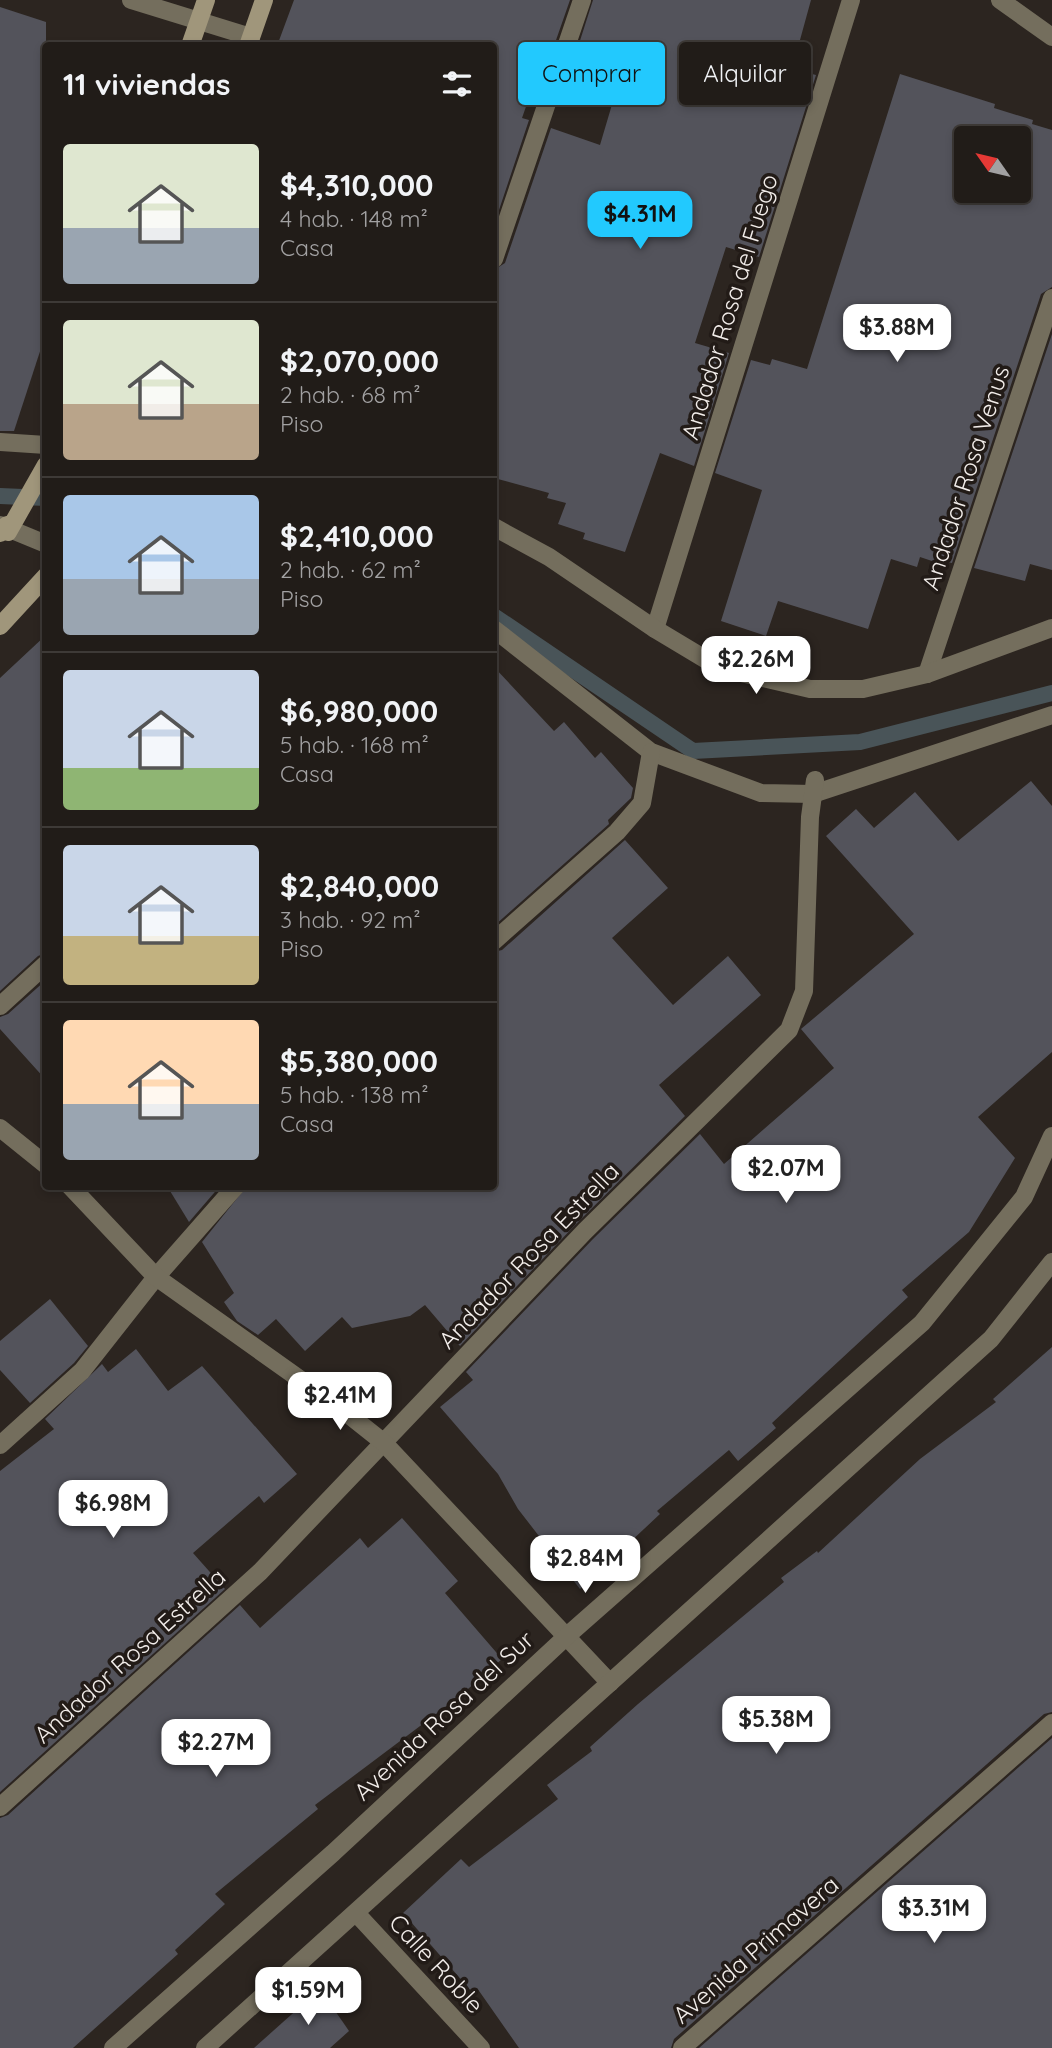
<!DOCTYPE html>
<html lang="es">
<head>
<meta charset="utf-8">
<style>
	:root { --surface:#211c18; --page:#2d2925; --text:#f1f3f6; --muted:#a2a1a2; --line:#3e3a37; --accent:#22c9fe }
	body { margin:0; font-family:Quicksand,sans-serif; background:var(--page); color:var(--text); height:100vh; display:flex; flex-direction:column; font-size:26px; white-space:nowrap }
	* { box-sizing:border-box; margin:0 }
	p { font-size:23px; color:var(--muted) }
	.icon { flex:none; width:38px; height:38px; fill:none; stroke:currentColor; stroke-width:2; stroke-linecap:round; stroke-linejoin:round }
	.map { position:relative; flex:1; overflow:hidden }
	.sheet { position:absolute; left:42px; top:42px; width:455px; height:1148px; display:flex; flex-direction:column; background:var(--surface); border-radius:7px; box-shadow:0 4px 10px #0003,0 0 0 2px var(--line) }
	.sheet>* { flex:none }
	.banner { position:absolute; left:518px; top:42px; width:429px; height:63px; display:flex; gap:14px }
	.needle { width:46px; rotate:304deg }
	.tools { position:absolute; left:954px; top:126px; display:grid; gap:14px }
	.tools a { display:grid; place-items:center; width:77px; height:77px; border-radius:7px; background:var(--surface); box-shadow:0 4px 10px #0003,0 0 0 2px var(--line); font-size:35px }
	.price { position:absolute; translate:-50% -60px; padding:0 16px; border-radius:14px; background:#fff; color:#222; font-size:23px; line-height:46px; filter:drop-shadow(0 2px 4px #0008) }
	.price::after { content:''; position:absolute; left:50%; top:42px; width:21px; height:16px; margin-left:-10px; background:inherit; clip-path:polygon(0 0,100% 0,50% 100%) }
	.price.active { background:var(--accent); color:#111 }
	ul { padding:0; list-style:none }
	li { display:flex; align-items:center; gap:21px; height:175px; padding:0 21px }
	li+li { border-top:2px solid var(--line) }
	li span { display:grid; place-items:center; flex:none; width:196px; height:140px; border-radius:7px; color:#555 }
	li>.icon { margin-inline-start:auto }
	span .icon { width:84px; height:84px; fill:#fffc; stroke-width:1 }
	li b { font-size:30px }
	h2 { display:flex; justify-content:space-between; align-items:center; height:84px; padding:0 21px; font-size:30px }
	.chip { padding:0 24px; border-radius:7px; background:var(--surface); box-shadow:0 4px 10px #0003,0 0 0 2px var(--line); font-size:24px; line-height:63px }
	.chip.active { background:var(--accent); color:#111 }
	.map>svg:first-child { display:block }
</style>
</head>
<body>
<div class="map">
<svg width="1052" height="2048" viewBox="0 0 1052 2048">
	<rect width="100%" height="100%" fill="#2c2520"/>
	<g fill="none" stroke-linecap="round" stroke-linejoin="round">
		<g stroke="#495458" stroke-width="16">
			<path d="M0 496 46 498"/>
			<path d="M494 616 693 751 860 742 1052 693"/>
		</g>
	</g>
	<g fill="#53535b" fill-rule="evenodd">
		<path d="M294 0H570L555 43 549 41 522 118 529 120 494 225V46H277Z"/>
		<path d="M593 0H811L792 69 816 75 759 257 726 247 695 343 729 353 694 466 660 453 625 552 583 539 585 533 558 524 566 503 547 498 549 493 494 478V270L505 263 551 128 600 145 624 64 577 50Z"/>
		<path d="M0 7 46 22V333L14 431H0Z"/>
		<path d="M900 74 995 104 994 108 1033 120 1032 124 1052 130V287L1041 294 952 563 939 560 938 563 920 557 917 567 891 559 868 629 778 601 766 636 721 621 762 490 715 473 751 360 770 365 772 359 807 369ZM966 138H1018V191H966Z"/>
		<path d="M1052 334V570L1030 564 1025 581 974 568Z"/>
		<path d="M46 635V953L38 956 0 991V678Z"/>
		<path d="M494 667 554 731 564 722 595 758 601 752 633 788 631 798 608 820 609 824 494 926Z"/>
		<path d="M1031 781 1052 806V1052L978 1117 1015 1158 969 1232 902 1290 908 1297 772 1423 776 1428 738 1461 729 1450 657 1511 660 1514 580 1589 518 1509 498 1474 440 1407 473 1380 466 1372 593 1239 700 1134 724 1164 834 1068 801 1029 914 934 826 836 856 809 874 828 915 792 958 841Z"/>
		<path d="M625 840 668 888 612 938 673 1005 728 956 761 995 659 1085 685 1116 577 1223 460 1346 425 1305 410 1316 352 1328 342 1317 305 1351 276 1319 258 1335 237 1321 224 1302 234 1293 202 1242 247 1186H494V952L502 950Z"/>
		<path d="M46 980V1080L0 1029V1017L8 1014Z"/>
		<path d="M167 1186H220L189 1222Z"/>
		<path d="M50 1299 88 1346 74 1363 30 1403 0 1370V1341Z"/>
		<path d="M1052 1347V1712L1044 1714 674 2039 671 2048H519L477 1988 472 1992 403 1913 461 1859 469 1867 558 1799 547 1785 592 1751 590 1747 638 1704 784 1582 781 1578 817 1551 818 1553 920 1459 996 1402 993 1399Z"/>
		<path d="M136 1349 168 1391 202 1366 297 1474 264 1503 259 1496 193 1553 225 1589 0 1792V1471L54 1429 45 1419 102 1364 108 1372Z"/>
		<path d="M402 1518 458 1581 445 1593 502 1659 460 1696 315 1805 318 1809 215 1894 225 1904 175 1950 178 1954 73 2048H0V1818L8 1815 240 1605 260 1628 360 1538 368 1548Z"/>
		<path d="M1052 1738V2048H699Z"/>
		<path d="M320 1989 349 2031 330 2048H254Z"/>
	</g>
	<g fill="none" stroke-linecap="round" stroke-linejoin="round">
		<g stroke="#746e5d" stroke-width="18">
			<path d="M1000 0 1052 37"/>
			<path d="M494 259 582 0"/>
			<path d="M494 629 651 752 761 793 813 794 1052 715"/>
			<path d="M655 629 851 0"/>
			<path d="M927 674 1052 298"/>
			<path d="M494 941 617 832 642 803 651 752"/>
			<path d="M0 1006 46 964"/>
			<path d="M0 1445 82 1371 156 1277 236 1186"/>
			<path d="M0 1807 260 1572 585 1231 789 1030 804 991 810 817 815 780"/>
		</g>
		<g stroke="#746e5d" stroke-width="18">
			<path d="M131 0 251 37"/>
			<path d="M0 442 46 445"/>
			<path d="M0 525 46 544"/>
			<path d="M494 527 549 557 655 629 720 668 810 689H863L927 674 1052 628"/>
			<path d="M0 1128 46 1165"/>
			<path d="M70 1186 156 1277 339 1407 383 1442 610 1683"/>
			<path d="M356 1913 481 2048"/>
			<path d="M113 2048 333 1853 568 1635 922 1323 1024 1197 1052 1136"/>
			<path d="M205 2048 991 1339 1052 1262"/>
			<path d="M682 2048 1052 1723"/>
		</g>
		<g stroke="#a0967b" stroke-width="18">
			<path d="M190 46 206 0"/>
			<path d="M248 46 264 0"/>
			<path d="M0 533 7 525 8 532 46 465"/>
			<path d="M0 626 46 576"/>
		</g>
	</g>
	<g text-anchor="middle" stroke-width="7" stroke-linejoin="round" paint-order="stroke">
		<g font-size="24" fill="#f2edea" stroke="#221b17">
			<text transform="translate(730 307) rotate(-73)" y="8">Andador Rosa del Fuego</text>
			<text transform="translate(966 478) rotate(-72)" y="8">Andador Rosa Venus</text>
			<text transform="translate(529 1256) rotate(-46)" y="8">Andador Rosa Estrella</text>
			<text transform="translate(130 1656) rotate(-42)" y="8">Andador Rosa Estrella</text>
			<text transform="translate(444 1716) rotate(-43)" y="8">Avenida Rosa del Sur</text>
			<text transform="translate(756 1950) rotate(-41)" y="8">Avenida Primavera</text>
			<text transform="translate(436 1964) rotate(47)" y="8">Calle Roble</text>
		</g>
	</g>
</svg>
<div class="tools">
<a><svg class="needle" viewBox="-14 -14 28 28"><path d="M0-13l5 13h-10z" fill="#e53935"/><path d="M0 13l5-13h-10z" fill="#a2a1a2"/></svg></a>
</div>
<b class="price active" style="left:640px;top:251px">$4.31M</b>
<b class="price" style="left:897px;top:364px">$3.88M</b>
<b class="price" style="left:756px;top:696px">$2.26M</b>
<b class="price" style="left:786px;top:1205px">$2.07M</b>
<b class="price" style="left:340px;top:1432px">$2.41M</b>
<b class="price" style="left:113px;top:1540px">$6.98M</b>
<b class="price" style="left:585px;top:1595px">$2.84M</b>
<b class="price" style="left:776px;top:1756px">$5.38M</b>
<b class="price" style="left:216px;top:1779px">$2.27M</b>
<b class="price" style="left:934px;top:1945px">$3.31M</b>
<b class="price" style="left:308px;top:2027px">$1.59M</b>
<div class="banner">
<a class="chip active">Comprar</a>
<a class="chip">Alquilar</a>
</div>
<section class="sheet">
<h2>11 viviendas<svg class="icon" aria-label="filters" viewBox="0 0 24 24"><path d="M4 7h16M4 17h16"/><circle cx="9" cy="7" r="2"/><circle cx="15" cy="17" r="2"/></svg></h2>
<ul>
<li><span style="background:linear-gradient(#dfe7d0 60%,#9aa5b1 0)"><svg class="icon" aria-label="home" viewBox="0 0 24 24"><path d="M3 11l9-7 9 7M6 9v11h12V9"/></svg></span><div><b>$4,310,000</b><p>4 hab. · 148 m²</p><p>Casa</p></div></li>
<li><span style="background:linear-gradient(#dfe7d0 60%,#b9a48a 0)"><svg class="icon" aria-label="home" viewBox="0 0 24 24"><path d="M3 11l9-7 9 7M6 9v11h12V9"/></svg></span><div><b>$2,070,000</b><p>2 hab. · 68 m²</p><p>Piso</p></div></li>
<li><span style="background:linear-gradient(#a9c7e8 60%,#9aa5b1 0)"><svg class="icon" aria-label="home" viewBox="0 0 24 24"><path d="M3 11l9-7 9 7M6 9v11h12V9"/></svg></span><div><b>$2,410,000</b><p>2 hab. · 62 m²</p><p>Piso</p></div></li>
<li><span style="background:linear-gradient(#c9d6e8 70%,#8fb573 0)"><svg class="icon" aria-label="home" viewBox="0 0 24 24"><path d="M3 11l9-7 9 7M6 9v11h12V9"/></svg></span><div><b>$6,980,000</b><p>5 hab. · 168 m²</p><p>Casa</p></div></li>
<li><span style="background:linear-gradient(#c9d6e8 65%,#c2b280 0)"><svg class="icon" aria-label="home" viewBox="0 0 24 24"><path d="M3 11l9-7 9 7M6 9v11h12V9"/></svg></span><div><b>$2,840,000</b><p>3 hab. · 92 m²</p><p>Piso</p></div></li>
<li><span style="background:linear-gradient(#ffd9b3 60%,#9aa5b1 0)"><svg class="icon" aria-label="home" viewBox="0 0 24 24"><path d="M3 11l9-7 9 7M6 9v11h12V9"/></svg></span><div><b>$5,380,000</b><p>5 hab. · 138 m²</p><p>Casa</p></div></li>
</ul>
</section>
</div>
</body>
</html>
